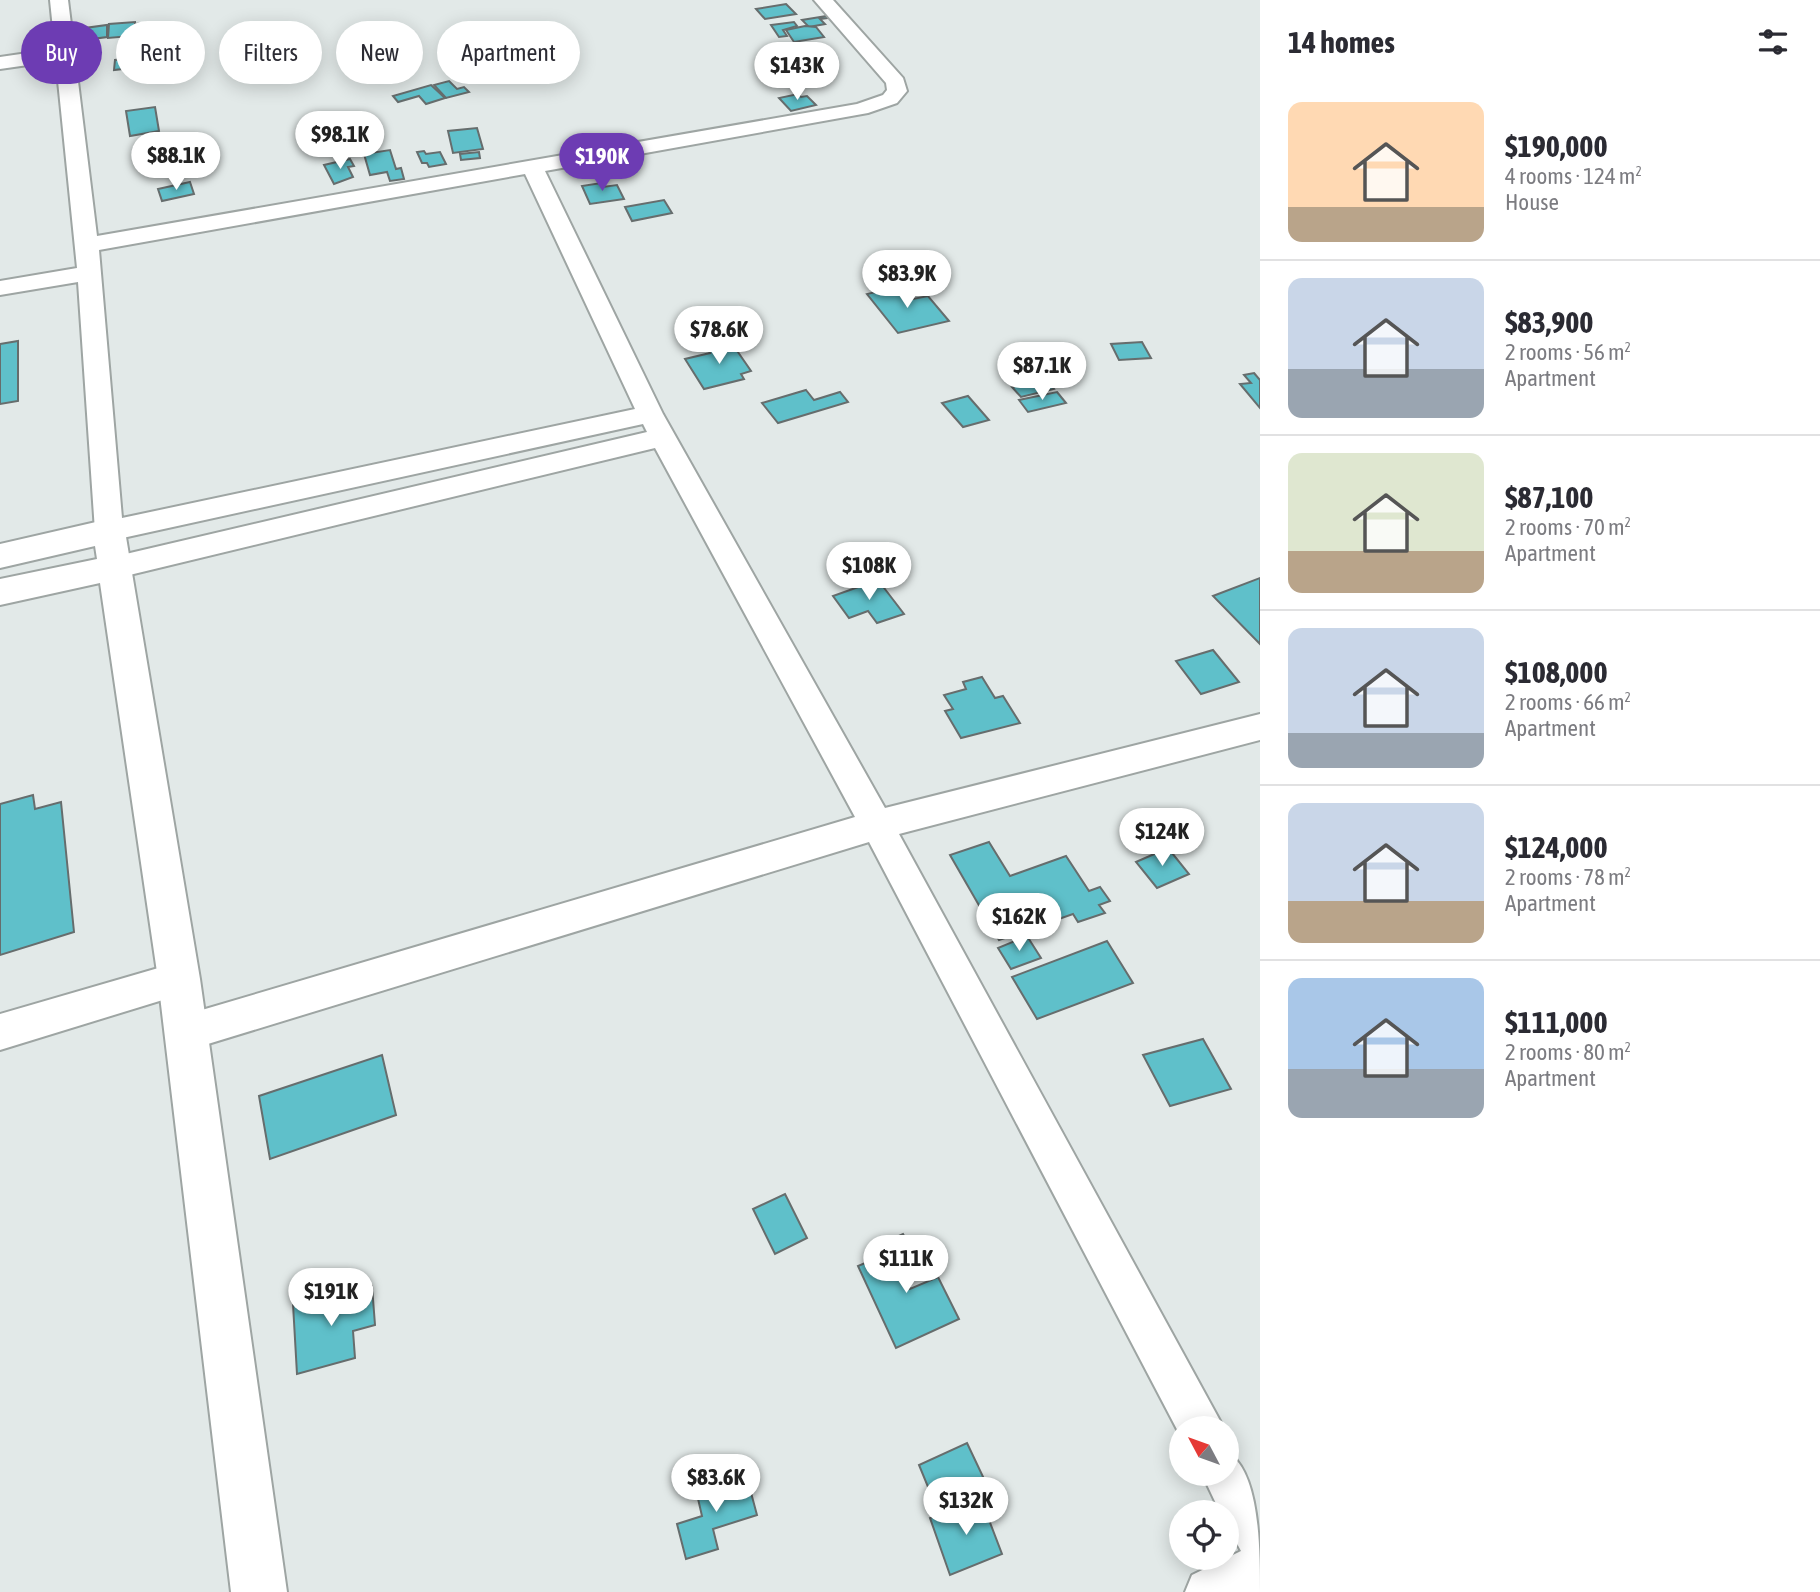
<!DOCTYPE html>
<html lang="en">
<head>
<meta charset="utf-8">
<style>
	:root { --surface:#fff; --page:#f2f2f3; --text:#2b2b33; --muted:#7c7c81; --line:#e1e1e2; --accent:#6d3cb3 }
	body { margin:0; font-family:"Asap Condensed",sans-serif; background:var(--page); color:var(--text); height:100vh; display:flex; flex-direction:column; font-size:26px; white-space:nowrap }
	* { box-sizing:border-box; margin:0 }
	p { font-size:23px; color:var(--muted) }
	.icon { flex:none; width:38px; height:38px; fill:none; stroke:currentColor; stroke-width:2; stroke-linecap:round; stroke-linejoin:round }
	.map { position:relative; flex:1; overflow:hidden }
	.panel { display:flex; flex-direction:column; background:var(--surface); width:560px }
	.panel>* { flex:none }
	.guide { position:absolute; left:21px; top:21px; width:665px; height:63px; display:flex; gap:14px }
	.needle { width:46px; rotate:311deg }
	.controls { position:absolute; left:1169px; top:1416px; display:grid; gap:14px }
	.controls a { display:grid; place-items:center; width:70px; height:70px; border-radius:50%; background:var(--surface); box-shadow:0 4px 18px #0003; font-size:35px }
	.price { position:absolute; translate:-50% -60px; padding:0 16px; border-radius:24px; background:#fff; color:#222; font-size:23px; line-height:46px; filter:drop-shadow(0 2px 4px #0008) }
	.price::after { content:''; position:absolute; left:50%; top:42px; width:21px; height:16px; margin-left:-10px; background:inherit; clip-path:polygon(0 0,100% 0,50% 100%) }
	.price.active { background:var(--accent); color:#fff }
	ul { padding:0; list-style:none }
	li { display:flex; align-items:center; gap:21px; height:175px; padding:0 28px }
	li+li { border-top:2px solid var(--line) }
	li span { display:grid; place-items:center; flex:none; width:196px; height:140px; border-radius:14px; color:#555 }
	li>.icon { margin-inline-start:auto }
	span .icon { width:84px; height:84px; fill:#fffc; stroke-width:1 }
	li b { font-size:30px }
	h2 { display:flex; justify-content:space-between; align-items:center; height:84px; padding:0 28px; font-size:30px }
	.tag { padding:0 24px; border-radius:32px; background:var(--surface); box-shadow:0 4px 18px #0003; font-size:24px; line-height:63px }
	.tag.active { background:var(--accent); color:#fff }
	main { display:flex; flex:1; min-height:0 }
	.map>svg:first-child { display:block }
</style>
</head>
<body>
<main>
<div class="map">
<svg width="1260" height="1592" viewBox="0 0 1260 1592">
	<rect width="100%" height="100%" fill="#e2e9e8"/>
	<g fill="#5fc0ca" stroke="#666d6d" stroke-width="2">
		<path d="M786 4 796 14 765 19 756 9Z"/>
		<path d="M826 16 828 18 820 19 825 24 809 27 802 20Z"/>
		<path d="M135 22V24L154 22V34L108 38 109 24Z"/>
		<path d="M794 22 797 26 783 30 787 36 779 37 771 25Z"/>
		<path d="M107 25V37L84 40 85 28Z"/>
		<path d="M805 26 816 27 824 37 794 42 786 30Z"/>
		<path d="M155 55 156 65 114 70 115 60Z"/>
		<path d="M449 81 457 89 464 87 469 92 446 98 434 85Z"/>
		<path d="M431 85 445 98 426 104 419 96 398 102 393 96Z"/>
		<path d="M798 94 801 97 807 96 816 105 791 111 779 98Z"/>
		<path d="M155 107 159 131 130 136 126 111Z"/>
		<path d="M477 128 483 149 453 153 448 131Z"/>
		<path d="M390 150 396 169 401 168 404 179 390 181 387 172 370 175 364 154Z"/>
		<path d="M424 151 426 154 440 152 446 164 429 167 427 163H422L417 152Z"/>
		<path d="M479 152 480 158 461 160 460 154Z"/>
		<path d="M350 159 354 166 348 167 353 177 334 184 324 165Z"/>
		<path d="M190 182 194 194 162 201 158 189Z"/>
		<path d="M601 183 603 187 617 185 624 199 590 204 582 186Z"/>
		<path d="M664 200 672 213 632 221 625 207Z"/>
		<path d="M897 287 908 300 928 296 949 321 898 333 867 294Z"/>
		<path d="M18 341V401L0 404V344Z"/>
		<path d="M731 342 751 371 741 374 744 379 704 389 685 359 710 353 707 348Z"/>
		<path d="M1142 342 1151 358 1119 360 1111 344Z"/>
		<path d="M1254 373 1260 380V408L1240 384 1251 383 1244 375Z"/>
		<path d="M1046 379 1054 389 1021 397 1012 387Z"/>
		<path d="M806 390 814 400 840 392 848 402 778 423 762 403Z"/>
		<path d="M1057 392 1066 403 1028 412 1019 400Z"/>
		<path d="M968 396 989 420 963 427 942 403Z"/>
		<path d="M1260 578V644L1213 596Z"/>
		<path d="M878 580 904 614 877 623 868 611 849 618 833 596Z"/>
		<path d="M1213 650 1239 682 1201 694 1176 661Z"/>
		<path d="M982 677 995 698 1003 696 1020 723 961 738 945 711 953 709 944 695 966 689 963 682Z"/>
		<path d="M33 795 35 809 61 802 74 932 0 955V804Z"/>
		<path d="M989 842 1010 876 1066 856 1089 891 1100 887 1110 901 1099 905 1105 913 1078 922 1073 914 999 940 950 855Z"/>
		<path d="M1168 848 1189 874 1157 888 1136 862Z"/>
		<path d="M1027 936 1041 958 1011 969 998 948Z"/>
		<path d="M1107 941 1133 983 1037 1019 1012 977Z"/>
		<path d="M1203 1039 1231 1089 1170 1106 1143 1055Z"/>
		<path d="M382 1055 396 1115 270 1159 259 1096Z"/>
		<path d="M785 1194 807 1238 775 1254 753 1209Z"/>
		<path d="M903 1234 916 1258 899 1266 910 1289 938 1277 959 1319 896 1348 858 1266 884 1255 879 1245Z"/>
		<path d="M372 1286 375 1325 353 1331 355 1358 297 1374 293 1304Z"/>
		<path d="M967 1443 985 1481 935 1504 919 1465Z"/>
		<path d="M746 1474 757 1515 713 1529 718 1549 686 1559 677 1524 702 1516 696 1490Z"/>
		<path d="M981 1499 1002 1554 950 1575 930 1518Z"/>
	</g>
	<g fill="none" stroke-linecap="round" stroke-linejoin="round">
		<defs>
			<g id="street">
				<path d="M50 0H68L97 236 857 104 883 95 887 90 886 83 814 0H833L903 78 907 91 897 103 868 113 545 171 663 414 885 808 1260 714V740L899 834 1224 1428H1181V1437L869 842 185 1051 172 1046 166 1033 172 1020 185 1015 855 817 655 448 113 579 103 575 99 568 103 561 113 557 647 432 643 424 109 541 99 538 95 531 78 282 0 295V281L77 268 56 61 0 69V57L55 49ZM525 174 635 409 122 518 99 250Z"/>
				<path d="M179 962 192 967 197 979 192 991 0 1050V1014Z"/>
				<path d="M1227 1452C1260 1471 1260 1549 1260 1592H1185L1192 1575 1241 1551 1227 1525V1512H1220L1202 1474H1227Z"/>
			</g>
			<path id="secondary" d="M109 519 121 523 125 531 200 979 287 1592H231L158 979 100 583 0 605V579L97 559 95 546 0 568V544Z"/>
		</defs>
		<use href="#street" stroke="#9ea5a3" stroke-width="4"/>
		<use href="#secondary" stroke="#9ea5a3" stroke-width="4"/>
		<use href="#street" fill="#fff" fill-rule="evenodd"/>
		<use href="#secondary" fill="#fff" fill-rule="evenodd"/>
	</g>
</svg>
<div class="controls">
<a><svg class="needle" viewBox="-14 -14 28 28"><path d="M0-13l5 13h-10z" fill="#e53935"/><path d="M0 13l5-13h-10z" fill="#7c7c81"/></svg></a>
<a><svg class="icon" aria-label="locate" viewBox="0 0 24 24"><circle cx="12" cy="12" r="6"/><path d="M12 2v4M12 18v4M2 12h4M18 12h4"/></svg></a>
</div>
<b class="price" style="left:797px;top:102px">$143K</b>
<b class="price" style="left:340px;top:171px">$98.1K</b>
<b class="price" style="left:176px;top:192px">$88.1K</b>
<b class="price active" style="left:602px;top:193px">$190K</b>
<b class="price" style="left:907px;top:310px">$83.9K</b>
<b class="price" style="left:719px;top:366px">$78.6K</b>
<b class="price" style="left:1042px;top:402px">$87.1K</b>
<b class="price" style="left:869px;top:602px">$108K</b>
<b class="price" style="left:1162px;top:868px">$124K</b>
<b class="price" style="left:1019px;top:953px">$162K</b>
<b class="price" style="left:906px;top:1295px">$111K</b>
<b class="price" style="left:331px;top:1328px">$191K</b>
<b class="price" style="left:716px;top:1514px">$83.6K</b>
<b class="price" style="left:966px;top:1537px">$132K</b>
<div class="guide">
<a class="tag active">Buy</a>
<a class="tag">Rent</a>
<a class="tag">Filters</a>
<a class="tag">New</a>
<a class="tag">Apartment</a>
</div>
</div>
<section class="panel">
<h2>14 homes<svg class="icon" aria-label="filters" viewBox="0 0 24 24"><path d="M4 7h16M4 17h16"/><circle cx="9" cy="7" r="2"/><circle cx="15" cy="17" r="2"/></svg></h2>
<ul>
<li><span style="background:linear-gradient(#ffd9b3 75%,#b9a48a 0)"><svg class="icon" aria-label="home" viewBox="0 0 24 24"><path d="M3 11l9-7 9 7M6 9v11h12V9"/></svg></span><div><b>$190,000</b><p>4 rooms · 124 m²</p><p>House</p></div></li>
<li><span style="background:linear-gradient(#c9d6e8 65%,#9aa5b1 0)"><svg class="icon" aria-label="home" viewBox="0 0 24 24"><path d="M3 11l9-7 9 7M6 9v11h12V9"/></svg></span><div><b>$83,900</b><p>2 rooms · 56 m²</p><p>Apartment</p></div></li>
<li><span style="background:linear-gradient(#dfe7d0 70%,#b9a48a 0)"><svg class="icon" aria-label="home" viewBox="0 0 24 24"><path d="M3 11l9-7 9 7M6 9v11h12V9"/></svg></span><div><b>$87,100</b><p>2 rooms · 70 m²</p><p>Apartment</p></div></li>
<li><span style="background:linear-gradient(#c9d6e8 75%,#9aa5b1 0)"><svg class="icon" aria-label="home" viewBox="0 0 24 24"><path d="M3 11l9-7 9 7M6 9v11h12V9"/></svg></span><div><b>$108,000</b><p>2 rooms · 66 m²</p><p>Apartment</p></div></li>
<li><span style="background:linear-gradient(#c9d6e8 70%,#b9a48a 0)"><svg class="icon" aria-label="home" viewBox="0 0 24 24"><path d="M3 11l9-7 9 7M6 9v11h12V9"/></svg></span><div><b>$124,000</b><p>2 rooms · 78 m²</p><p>Apartment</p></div></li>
<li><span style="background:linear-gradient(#a9c7e8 65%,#9aa5b1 0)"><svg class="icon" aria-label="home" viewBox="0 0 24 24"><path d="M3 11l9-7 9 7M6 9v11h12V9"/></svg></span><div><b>$111,000</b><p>2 rooms · 80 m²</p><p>Apartment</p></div></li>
</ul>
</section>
</main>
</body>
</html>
